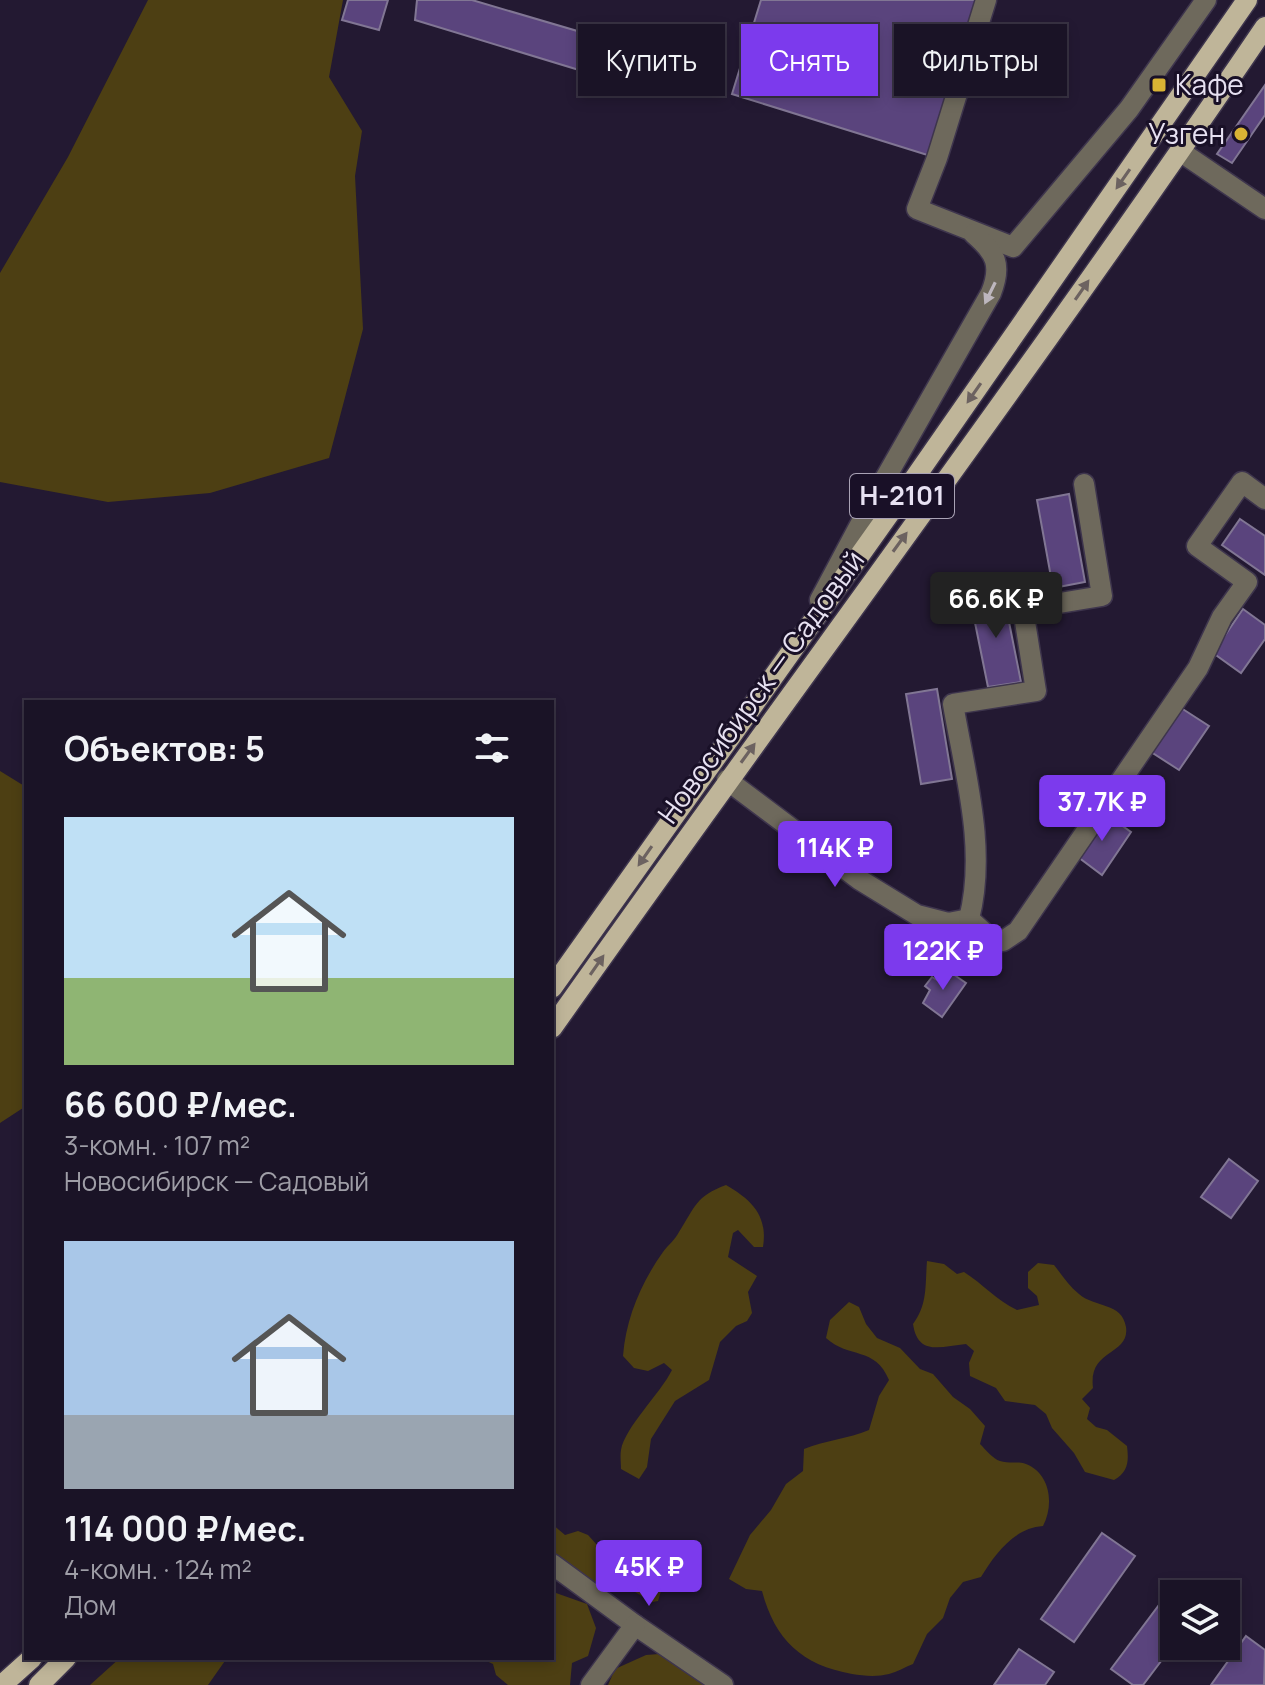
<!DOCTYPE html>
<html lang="ru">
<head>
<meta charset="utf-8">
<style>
	:root { --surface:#1a1326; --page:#272032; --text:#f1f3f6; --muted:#9f9ea7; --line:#383243; --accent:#7c3aed }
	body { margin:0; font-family:Manrope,sans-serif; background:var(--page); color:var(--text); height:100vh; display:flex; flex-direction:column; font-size:30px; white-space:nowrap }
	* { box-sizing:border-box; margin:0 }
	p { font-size:26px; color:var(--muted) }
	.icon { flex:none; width:44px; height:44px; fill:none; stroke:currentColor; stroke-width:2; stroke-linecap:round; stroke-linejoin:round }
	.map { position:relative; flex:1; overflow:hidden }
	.side { position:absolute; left:24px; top:700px; width:530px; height:960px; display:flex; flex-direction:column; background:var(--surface); border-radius:0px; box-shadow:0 4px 12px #0003,0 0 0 2px var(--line) }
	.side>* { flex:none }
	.banner { position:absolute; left:578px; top:24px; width:566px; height:72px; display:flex; gap:16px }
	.controls { position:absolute; left:1160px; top:1580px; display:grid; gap:16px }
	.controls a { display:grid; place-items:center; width:80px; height:80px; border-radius:0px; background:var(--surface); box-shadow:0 4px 12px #0003,0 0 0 2px var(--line); font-size:40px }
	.price { position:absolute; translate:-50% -68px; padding:0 18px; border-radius:8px; background:var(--accent); color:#fff; font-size:26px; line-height:52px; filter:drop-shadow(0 2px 4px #0008) }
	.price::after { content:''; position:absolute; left:50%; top:48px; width:24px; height:18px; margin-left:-12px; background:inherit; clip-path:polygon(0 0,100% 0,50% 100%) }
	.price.selected { background:#222; color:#fff }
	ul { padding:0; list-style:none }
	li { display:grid; align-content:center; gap:16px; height:424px; padding:0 40px }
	li span { display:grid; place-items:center; height:248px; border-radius:0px; color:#555 }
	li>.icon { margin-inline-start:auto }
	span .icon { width:144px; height:144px; fill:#fffc; stroke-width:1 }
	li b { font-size:34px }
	h2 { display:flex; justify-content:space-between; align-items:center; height:96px; padding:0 40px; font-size:34px }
	.chip { padding:0 28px; border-radius:0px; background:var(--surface); box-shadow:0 4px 12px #0003,0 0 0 2px var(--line); font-size:28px; line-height:72px }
	.chip.selected { background:var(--accent); color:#fff }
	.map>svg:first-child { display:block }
</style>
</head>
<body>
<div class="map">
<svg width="1265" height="1685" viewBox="0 0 1265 1685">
	<rect width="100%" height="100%" fill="#231932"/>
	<g fill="#4d3f13">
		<path d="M148 0H343L329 77 362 131 355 176 363 329 329 458 210 493 108 502 0 482V273L68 157Z"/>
		<path d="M0 771 26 787V1106L0 1123Z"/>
		<path d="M726 1185C752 1200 768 1216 763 1247H754L738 1230 733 1233 728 1257 757 1276 748 1292 752 1313 747 1321 736 1326 720 1342 709 1380 675 1401 651 1439 647 1467 639 1479 621 1469C621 1463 620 1456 621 1450 625 1427 660 1394 672 1370L664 1363 648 1371 634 1368 623 1356C626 1318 641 1283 663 1252 668 1245 675 1240 679 1232 695 1207 696 1196 726 1185Z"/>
		<path d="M927 1261 944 1264 957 1274 964 1272C983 1284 996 1300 1017 1310L1039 1305 1037 1296 1028 1288V1272L1038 1263 1054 1265C1062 1275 1069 1286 1079 1294 1095 1308 1122 1302 1126 1327 1130 1356 1088 1348 1093 1388L1082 1399 1090 1408 1087 1419 1096 1427 1107 1430 1127 1446C1129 1462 1128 1472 1114 1480L1085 1472 1074 1453 1052 1428 1046 1414 1035 1405 1005 1401 996 1388 970 1376 969 1363 974 1351 966 1344C942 1346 918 1357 913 1324 928 1304 925 1285 927 1261Z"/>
		<path d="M849 1302 859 1307 866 1324 877 1338 900 1348 920 1369 933 1374 953 1397 970 1409 985 1426 980 1444C986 1450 993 1459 1000 1461 1008 1464 1019 1461 1026 1464 1051 1474 1054 1505 1043 1526 1014 1528 995 1554 981 1577L963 1582 950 1598 943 1618 927 1634 913 1664C905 1667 897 1672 889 1674 877 1677 864 1676 852 1674 802 1665 775 1640 762 1591L746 1589 729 1579 750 1535 771 1510 786 1484 803 1471 804 1449C826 1440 848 1439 869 1430L879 1396 889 1380C875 1346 849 1359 826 1338L830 1320Z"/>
		<path d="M552 1524 565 1535 578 1531 588 1535 598 1546 621 1549 625 1558 623 1562 633 1561 651 1581 659 1584 661 1591 658 1601 652 1602C632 1591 626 1582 602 1589L552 1557Z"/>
		<path d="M552 1586 556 1593 587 1604 596 1628 588 1656 572 1663 570 1685H508L496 1675 493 1664 480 1658H552Z"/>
		<path d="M659 1654 711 1685H608L615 1669 646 1655Z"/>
		<path d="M120 1658H227L208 1685H90Z"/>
	</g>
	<g fill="#5a447d" stroke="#817694" stroke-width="2">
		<path d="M348 0H388L379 30 342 20Z"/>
		<path d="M417 0H472L625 45 615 81 415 20Z"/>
		<path d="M761 0H986L937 158 732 94Z"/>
		<path d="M1265 85V115L1232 163 1217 154Z"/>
		<path d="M1069 494 1085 582 1053 588 1037 500Z"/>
		<path d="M1240 519 1265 536V575L1222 545Z"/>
		<path d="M1003 592 1021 682 988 687 970 598Z"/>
		<path d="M1243 609 1265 625V639L1241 673 1213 653Z"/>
		<path d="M937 689 952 779 921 784 906 694Z"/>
		<path d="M1178 706 1209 726 1179 770 1148 750Z"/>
		<path d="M1103 812 1131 832 1102 875 1074 854Z"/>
		<path d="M947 970 966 983 942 1017 923 1003 930 990 925 986 932 977 939 981Z"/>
		<path d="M1229 1159 1258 1181 1231 1218 1201 1197Z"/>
		<path d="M1102 1533 1135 1556 1074 1642 1041 1619Z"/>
		<path d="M1177 1581 1194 1594H1174V1644L1143 1685H1133L1111 1669Z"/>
		<path d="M1246 1636 1265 1650 1264 1685H1211Z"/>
		<path d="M1019 1649 1054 1672 1045 1685H994Z"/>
	</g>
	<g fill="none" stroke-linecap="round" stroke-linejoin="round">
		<defs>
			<g id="minor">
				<path d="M986 0 937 158 917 209 1013 247 1129 109 1206 0"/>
				<path d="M1181 152 1265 209"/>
				<path d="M820 600 878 491 991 293C1002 265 996 253 974 234"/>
				<path d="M727 780 860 880 917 915 948 923 969 919"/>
				<path d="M969 919 991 939 1003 941 1018 931 1198 668 1222 617 1247 582 1197 546 1242 482 1265 499"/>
				<path d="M969 919C987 849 965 774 953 704L1036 691 1023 609 1102 596 1084 484"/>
				<path d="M552 1564 635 1625 723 1685"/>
				<path d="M591 1685 635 1625"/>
			</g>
			<g id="major">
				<path d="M552 988 914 479 1247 0"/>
				<path d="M552 1028C788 694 1035 366 1265 27"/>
				<path d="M2 1685 32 1658"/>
				<path d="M39 1685 66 1658"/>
			</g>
		</defs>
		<use href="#minor" stroke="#3e354d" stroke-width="23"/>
		<use href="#major" stroke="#3e354d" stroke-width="23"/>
		<use href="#minor" stroke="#6e695c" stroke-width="20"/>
		<use href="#major" stroke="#bfb599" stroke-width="20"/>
	</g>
	<defs><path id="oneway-solid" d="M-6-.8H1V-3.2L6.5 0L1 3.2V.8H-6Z" transform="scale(2)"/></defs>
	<g fill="#6c6260">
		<use href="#oneway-solid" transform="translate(1123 179) rotate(125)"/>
		<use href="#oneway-solid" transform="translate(1082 290) rotate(-55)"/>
		<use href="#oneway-solid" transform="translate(974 393) rotate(125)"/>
		<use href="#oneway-solid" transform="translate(900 542) rotate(-54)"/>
		<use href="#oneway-solid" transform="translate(748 753) rotate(-54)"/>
		<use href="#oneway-solid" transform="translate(645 856) rotate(125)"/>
		<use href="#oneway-solid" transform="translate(597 965) rotate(-55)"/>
	</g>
	<use fill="#bdb7be" href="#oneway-solid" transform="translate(990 293) rotate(116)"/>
	<g fill="#d9b334" stroke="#191027" stroke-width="3">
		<rect x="1151" y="77" width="16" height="16" rx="4"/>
		<circle cx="1241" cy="134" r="8"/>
	</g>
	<g text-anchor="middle" stroke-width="6" stroke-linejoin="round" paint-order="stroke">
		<rect fill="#191027" stroke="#a9a2b5" stroke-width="2" x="850" y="474" width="104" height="44" rx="6"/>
		<g font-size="26" font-weight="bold" fill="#e7e1f2">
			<text x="902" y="505">Н-2101</text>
		</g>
		<g font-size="28" fill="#e7e1f2" stroke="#191027" text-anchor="start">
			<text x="1175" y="95">Кафе</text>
			<text x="1225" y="144" text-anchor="end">Узген</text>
		</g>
		<g font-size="28" fill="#e7e1f2" stroke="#191027">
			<text transform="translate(761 687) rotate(-54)" y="10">Новосибирск — Садовый</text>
		</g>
	</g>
</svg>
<div class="controls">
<a><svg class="icon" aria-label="layers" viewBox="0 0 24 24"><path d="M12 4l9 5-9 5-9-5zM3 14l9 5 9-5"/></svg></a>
</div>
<b class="price selected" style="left:996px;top:640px">66.6K ₽</b>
<b class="price" style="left:1102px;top:843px">37.7K ₽</b>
<b class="price" style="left:835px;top:889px">114K ₽</b>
<b class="price" style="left:943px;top:992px">122K ₽</b>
<b class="price" style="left:649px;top:1608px">45K ₽</b>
<div class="banner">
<a class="chip">Купить</a>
<a class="chip selected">Снять</a>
<a class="chip">Фильтры</a>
</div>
<section class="side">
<h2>Объектов: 5<svg class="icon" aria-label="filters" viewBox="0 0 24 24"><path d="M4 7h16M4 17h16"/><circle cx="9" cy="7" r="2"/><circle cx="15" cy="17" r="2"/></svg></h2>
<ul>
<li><span style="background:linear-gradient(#bfe0f5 65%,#8fb573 0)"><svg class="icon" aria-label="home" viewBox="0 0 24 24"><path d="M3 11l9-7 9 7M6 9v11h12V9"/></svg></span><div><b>66 600 ₽/мес.</b><p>3-комн. · 107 m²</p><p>Новосибирск — Садовый</p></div></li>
<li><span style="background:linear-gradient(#a9c7e8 70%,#9aa5b1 0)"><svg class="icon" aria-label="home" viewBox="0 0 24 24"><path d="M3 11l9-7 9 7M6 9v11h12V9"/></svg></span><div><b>114 000 ₽/мес.</b><p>4-комн. · 124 m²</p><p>Дом</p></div></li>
</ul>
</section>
</div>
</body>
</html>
